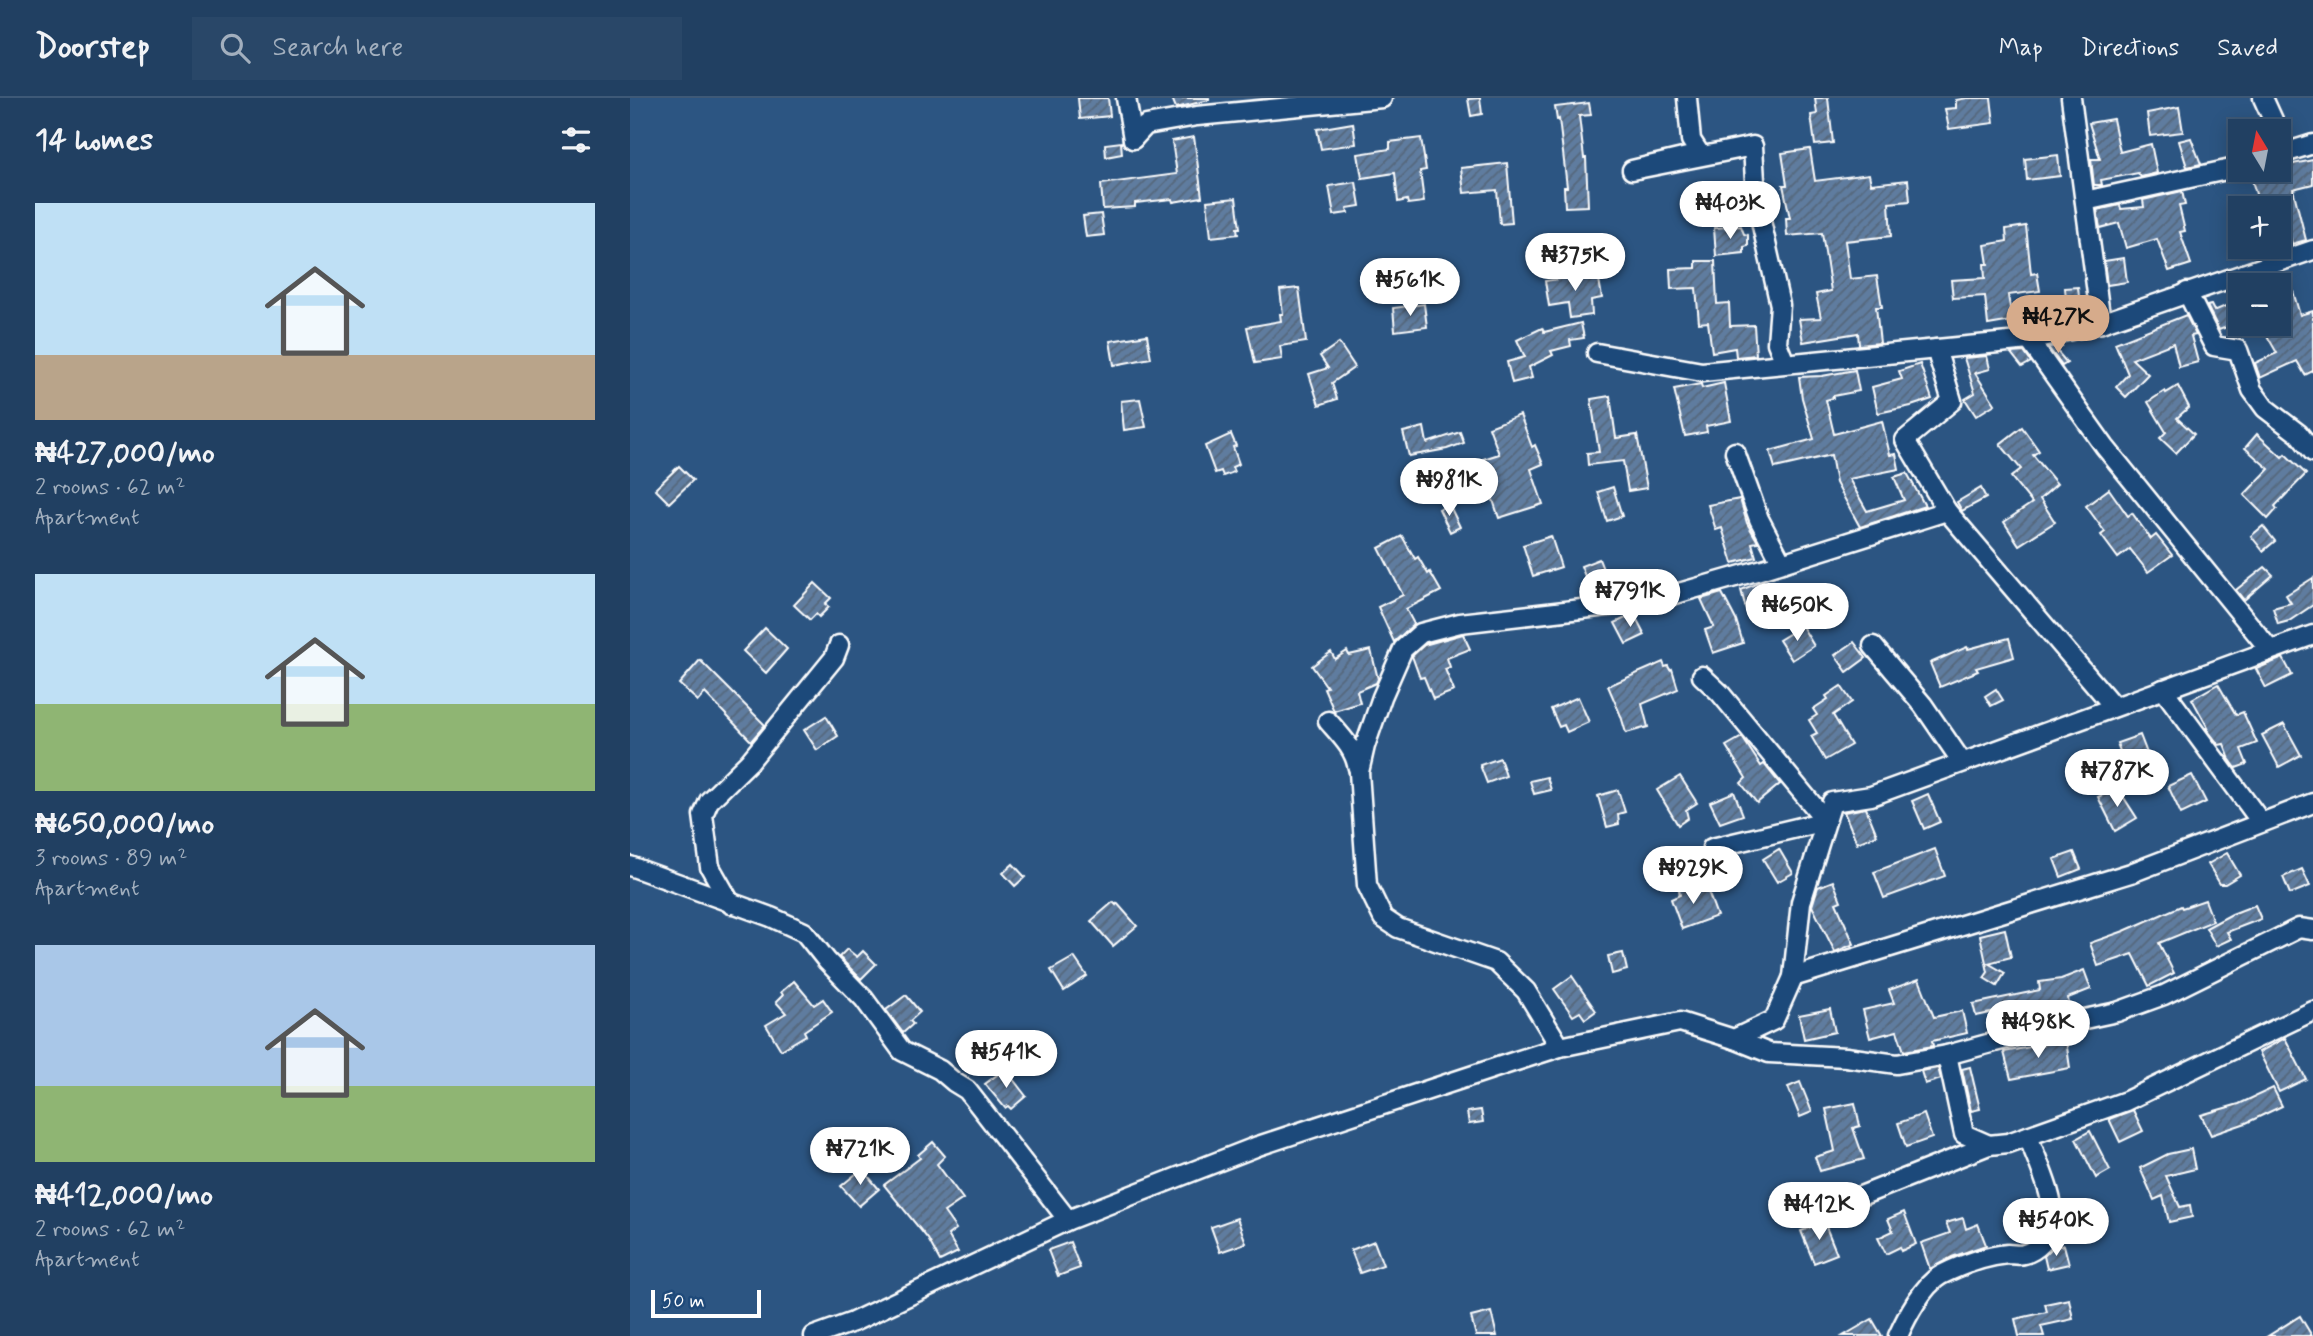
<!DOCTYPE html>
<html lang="en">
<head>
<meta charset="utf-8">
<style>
	:root { --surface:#214062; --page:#294768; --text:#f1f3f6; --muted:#a2afbe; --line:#3e5977; --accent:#d6ab8b }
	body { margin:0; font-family:Mynerve,sans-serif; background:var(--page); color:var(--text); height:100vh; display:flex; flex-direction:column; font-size:26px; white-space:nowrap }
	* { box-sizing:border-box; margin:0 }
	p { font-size:23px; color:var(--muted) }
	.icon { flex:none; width:38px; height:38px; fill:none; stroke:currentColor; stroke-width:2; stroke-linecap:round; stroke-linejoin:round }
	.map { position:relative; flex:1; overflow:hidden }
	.drawer { display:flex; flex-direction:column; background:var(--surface); width:630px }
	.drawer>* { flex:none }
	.needle { width:46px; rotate:350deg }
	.buttons { position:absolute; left:1598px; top:21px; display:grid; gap:14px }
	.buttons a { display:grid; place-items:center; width:63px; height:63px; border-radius:0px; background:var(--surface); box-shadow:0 4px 18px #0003,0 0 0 2px var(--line); font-size:35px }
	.scale { position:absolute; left:21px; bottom:18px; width:110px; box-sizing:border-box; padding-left:7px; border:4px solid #fff; border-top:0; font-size:19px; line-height:24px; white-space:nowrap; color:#fff; -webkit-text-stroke:5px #1f4a7a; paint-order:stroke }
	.price { position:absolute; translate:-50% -60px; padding:0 16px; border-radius:24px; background:#fff; color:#222; font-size:23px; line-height:46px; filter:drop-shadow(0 2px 4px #0008) }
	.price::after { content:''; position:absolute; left:50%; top:42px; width:21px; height:16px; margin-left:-10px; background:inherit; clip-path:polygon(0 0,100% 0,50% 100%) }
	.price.on { background:var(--accent); color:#111 }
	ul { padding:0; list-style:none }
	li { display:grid; align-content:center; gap:14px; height:371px; padding:0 35px }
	li span { display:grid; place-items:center; height:217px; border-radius:0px; color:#555 }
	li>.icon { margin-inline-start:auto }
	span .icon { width:126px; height:126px; fill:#fffc; stroke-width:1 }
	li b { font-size:30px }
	h2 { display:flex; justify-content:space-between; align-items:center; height:84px; padding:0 35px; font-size:30px }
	header { display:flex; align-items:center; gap:42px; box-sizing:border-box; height:98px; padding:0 35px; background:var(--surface); border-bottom:2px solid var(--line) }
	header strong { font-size:33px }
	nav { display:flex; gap:38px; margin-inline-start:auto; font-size:24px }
	.search { width:490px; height:63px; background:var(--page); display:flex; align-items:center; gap:18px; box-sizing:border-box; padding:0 24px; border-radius:0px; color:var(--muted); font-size:26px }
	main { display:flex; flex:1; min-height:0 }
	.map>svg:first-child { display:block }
</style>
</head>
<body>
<header>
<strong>Doorstep</strong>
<div class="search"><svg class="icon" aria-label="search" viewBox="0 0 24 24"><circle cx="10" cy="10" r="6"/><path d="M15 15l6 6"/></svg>Search here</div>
<nav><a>Map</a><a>Directions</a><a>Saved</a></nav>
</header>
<main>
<section class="drawer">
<h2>14 homes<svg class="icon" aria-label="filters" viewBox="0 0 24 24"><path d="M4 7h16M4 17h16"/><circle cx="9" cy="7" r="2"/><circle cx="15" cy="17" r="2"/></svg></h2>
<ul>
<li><span style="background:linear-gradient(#bfe0f5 70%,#b9a48a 0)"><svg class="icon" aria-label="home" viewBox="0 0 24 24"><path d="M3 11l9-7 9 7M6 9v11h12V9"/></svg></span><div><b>₦427,000/mo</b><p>2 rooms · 62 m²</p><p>Apartment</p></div></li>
<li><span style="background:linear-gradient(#bfe0f5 60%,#8fb573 0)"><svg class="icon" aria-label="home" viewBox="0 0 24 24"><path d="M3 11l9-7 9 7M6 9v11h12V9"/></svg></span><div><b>₦650,000/mo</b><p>3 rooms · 89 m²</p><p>Apartment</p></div></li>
<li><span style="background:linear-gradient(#a9c7e8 65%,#8fb573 0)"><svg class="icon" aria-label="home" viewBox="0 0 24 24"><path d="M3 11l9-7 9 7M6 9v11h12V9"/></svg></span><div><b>₦412,000/mo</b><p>2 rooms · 62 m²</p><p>Apartment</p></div></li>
</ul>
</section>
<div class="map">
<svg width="1683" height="1238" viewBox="0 0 1683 1238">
	<defs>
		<pattern id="building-hatch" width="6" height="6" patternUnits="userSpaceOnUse" patternTransform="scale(1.75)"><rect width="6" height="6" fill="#5e7c9f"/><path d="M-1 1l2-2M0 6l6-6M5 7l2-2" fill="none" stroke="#56667a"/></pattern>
	</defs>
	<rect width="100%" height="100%" fill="#2c5582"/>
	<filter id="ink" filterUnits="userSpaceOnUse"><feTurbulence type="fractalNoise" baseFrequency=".0143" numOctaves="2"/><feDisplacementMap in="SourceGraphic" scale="14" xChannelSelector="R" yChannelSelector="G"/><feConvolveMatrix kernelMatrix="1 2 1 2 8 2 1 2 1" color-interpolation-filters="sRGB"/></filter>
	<g filter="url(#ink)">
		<g fill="url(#building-hatch)" stroke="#fff" stroke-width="2">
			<path d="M448 0H478L480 18 450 21Z"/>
			<path d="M542 0H579V2L546 10Z"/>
			<path d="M850 0 852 16 841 18 838 1Z"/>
			<path d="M1185 0H1198L1203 45 1185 47 1181 17 1187 16Z"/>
			<path d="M1337 0H1361L1364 25 1319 31 1315 11 1326 10V2Z"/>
			<path d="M959 5 961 17 949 18 954 60H956L958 108 935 109 934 89H937L929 21 927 22 925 9Z"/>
			<path d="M1549 9 1553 34 1520 38 1517 15Z"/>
			<path d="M1483 21 1490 54 1521 46 1527 75 1511 79 1508 75 1471 82 1472 87H1464L1461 61H1470L1459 25Z"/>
			<path d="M723 25 726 46 691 51 687 31Z"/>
			<path d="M564 39 572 99 543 104 542 101 505 105V109L473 111 471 86 547 76 542 43Z"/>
			<path d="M791 40 796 72 790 73 794 104 778 106 777 102 768 104 765 75 732 80 728 56 760 51V44Z"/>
			<path d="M1561 40 1571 66 1557 69 1549 43Z"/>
			<path d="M491 44 492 56 476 59 475 46Z"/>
			<path d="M1180 51 1185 83 1239 76 1241 86 1278 82 1280 103 1259 105 1261 138 1215 143 1220 181 1247 178 1252 209H1246L1250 245 1229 247 1228 235 1173 244 1169 221 1191 220 1186 196 1201 193 1192 135 1157 138 1156 120H1160L1153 87H1157L1152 55Z"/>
			<path d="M1428 57 1430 78 1397 82 1395 61Z"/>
			<path d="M1683 62V86L1663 91 1676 142 1662 146 1649 96 1628 103 1621 79 1637 76 1639 80 1660 75 1658 67Z"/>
			<path d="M877 65 882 125 870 126 867 92 834 95 831 70Z"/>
			<path d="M726 84 730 108 717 110 718 115 704 117 699 88Z"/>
			<path d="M1552 93 1555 107 1549 108 1555 133 1550 134 1561 166 1539 173 1527 141 1496 150 1489 125 1470 130 1467 112 1490 107 1491 111 1514 109 1513 102Z"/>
			<path d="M606 100 610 130H607L608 136 581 139 577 103Z"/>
			<path d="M471 116 474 137 456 139 453 118Z"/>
			<path d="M1111 128 1114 136 1118 137V148L1114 149V155L1086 158 1084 130Z"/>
			<path d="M1396 128 1401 176 1407 175 1410 193 1378 197 1382 223 1358 227 1355 198 1323 200 1321 182 1355 180 1354 166H1358L1355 147 1377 143 1376 131Z"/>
			<path d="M1494 160 1497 184 1477 187 1474 163Z"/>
			<path d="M1066 163H1085L1087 206 1099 205 1100 228 1124 227 1126 257 1106 259 1105 250 1082 254 1078 224 1069 225 1066 190 1041 191 1040 171 1066 170Z"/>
			<path d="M968 175 972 200 961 202 962 217 940 220 938 205 919 208 915 183Z"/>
			<path d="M1660 183 1670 217 1683 213V273L1675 277 1667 263 1630 280 1625 265 1647 255 1632 229 1639 226H1648V186Z"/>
			<path d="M1448 189 1451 218 1438 221 1435 190Z"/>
			<path d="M669 190 676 244 650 248 652 261 625 265 617 229 651 223 650 216H653L650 192Z"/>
			<path d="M1610 202V224L1589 232 1577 208 1581 207 1584 213Z"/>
			<path d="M794 206 797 229 765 233 763 210Z"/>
			<path d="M1556 217 1566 237 1561 238 1568 264 1549 269 1543 245 1502 261 1518 276 1496 299 1486 289 1498 276 1485 245Z"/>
			<path d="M951 225 954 240 940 242 941 248 921 253 923 257 899 269 902 280 882 285 877 264 895 259 887 242 912 230 914 234Z"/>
			<path d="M517 237 521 260 484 267 480 243Z"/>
			<path d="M709 245 725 269 702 285 707 301 689 307 679 276 698 270 690 258Z"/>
			<path d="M1433 248 1426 252 1437 265 1432 268 1418 249Z"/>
			<path d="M1394 254 1401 264 1392 269 1381 255Z"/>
			<path d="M1357 258 1360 271 1345 275 1365 306 1346 318 1335 301 1345 295 1334 260Z"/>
			<path d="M1290 266 1302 301 1281 308 1248 315 1242 289 1272 281 1269 273Z"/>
			<path d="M1225 272 1229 293 1203 298V300L1196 302 1204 336 1252 323 1260 357 1266 356 1269 371 1219 381 1237 413 1274 402 1264 379 1277 375 1295 408 1230 429 1206 385 1201 357 1145 370 1140 353 1184 341 1172 300 1169 279 1192 278Z"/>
			<path d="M1094 285 1101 323 1076 328 1077 334 1055 338 1044 291 1071 286 1072 290Z"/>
			<path d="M1548 288 1559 309 1547 320 1564 336 1546 355 1530 340 1536 334 1518 304 1535 293 1536 295Z"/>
			<path d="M980 298 986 340 1007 337 1017 390 998 393 993 363 958 367 957 355 969 354 961 301Z"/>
			<path d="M510 301 516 329 494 332 491 303Z"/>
			<path d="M890 317 902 349 905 347 913 366 901 371 913 406 869 420 859 390 853 392 844 364 869 356 859 329Z"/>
			<path d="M794 329 797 345 830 334 834 345 817 351 779 358 773 334Z"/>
			<path d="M1392 329 1409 353 1403 357 1427 386 1410 401 1425 424 1389 447 1374 424 1402 405 1381 379 1391 371 1370 346Z"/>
			<path d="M601 336 606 348 603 349 609 366 602 369 604 374 593 378 591 373 585 375 575 348Z"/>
			<path d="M1627 336 1652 359 1655 356 1676 376 1645 408 1647 411 1638 421 1614 397 1639 371 1615 350Z"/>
			<path d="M49 368 63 382 39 405 25 391Z"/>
			<path d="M983 389 992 418 977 423 968 394Z"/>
			<path d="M1351 390 1356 400 1332 413 1327 404Z"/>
			<path d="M1479 391 1498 418 1502 415 1521 441 1526 437 1542 457 1518 474 1500 451 1488 460 1471 437 1475 434 1456 408Z"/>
			<path d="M1110 401 1117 425 1128 444 1122 445 1126 459 1103 465 1092 430 1086 432 1078 407Z"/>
			<path d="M819 406 830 429 820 434 809 411Z"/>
			<path d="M1633 428 1645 443 1633 453 1621 438Z"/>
			<path d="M772 438 785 461 788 459 798 476 800 474 811 493 776 511 784 526 764 544 748 509 773 497 749 450Z"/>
			<path d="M921 438 931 469 903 478 893 447Z"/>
			<path d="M969 461 978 484 960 491 951 468Z"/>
			<path d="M1635 469 1643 477 1614 502 1606 492Z"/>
			<path d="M1683 480V507L1659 523 1648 526 1643 510 1661 505 1656 497Z"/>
			<path d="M1133 483 1143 499 1117 515 1111 492Z"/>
			<path d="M185 485 201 500 195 506 199 509 189 519 186 516 180 522 164 507Z"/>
			<path d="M1167 489 1181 513 1162 523 1148 499Z"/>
			<path d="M1092 495 1106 522 1113 545 1083 555 1075 532 1084 529 1071 501Z"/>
			<path d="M1004 516 1015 537 996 546 985 525Z"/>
			<path d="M1172 528 1184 548 1162 562 1149 542Z"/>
			<path d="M135 530 157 551 136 575 113 553Z"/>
			<path d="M833 536 840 551 817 560 820 569 815 571 824 593 803 601 794 579 790 580 782 558 794 547Z"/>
			<path d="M1379 540 1384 559 1346 570 1348 573 1310 589 1300 565 1337 549 1338 551Z"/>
			<path d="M1224 544 1236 560 1217 574 1205 557Z"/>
			<path d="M741 552 748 581 746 585 727 593 730 605 704 613 694 590 697 589 682 568 701 554 705 561 717 553 719 557Z"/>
			<path d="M1653 560 1662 577 1636 590 1626 571Z"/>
			<path d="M70 562 135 627 121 643 75 595 68 603 49 586Z"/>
			<path d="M1033 564 1035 569 1038 568 1040 572 1042 571 1048 591 1012 606 1018 629 996 635 991 618 978 588Z"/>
			<path d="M1588 586 1606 617 1613 614 1627 645 1611 651 1617 666 1606 670 1598 659H1599L1594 646 1589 647 1576 630H1578L1562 601Z"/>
			<path d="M1211 588 1222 604 1203 617 1221 647 1195 662 1181 638 1187 635 1179 622 1187 617 1183 611 1198 601 1196 598Z"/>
			<path d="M1366 591 1373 602 1361 608 1355 598Z"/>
			<path d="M948 599 959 624 937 634 934 627 929 629 921 611Z"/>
			<path d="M196 618 208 638 187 652 174 632Z"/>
			<path d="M1654 626 1671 657 1649 669 1632 637Z"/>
			<path d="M1510 637 1523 671 1500 680 1487 645Z"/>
			<path d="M1112 639 1131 668 1134 666 1150 686 1127 705 1111 685 1116 680 1096 648Z"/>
			<path d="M870 660 876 678 857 685 850 667Z"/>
			<path d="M1562 677 1576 704 1551 716 1538 688Z"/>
			<path d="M1050 678 1067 705 1056 712 1058 720 1048 727 1027 692Z"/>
			<path d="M917 679 921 692 904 696 900 683Z"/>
			<path d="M1487 689 1507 720 1485 733 1468 699Z"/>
			<path d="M988 692 995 714 988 716 989 726 977 729 968 698Z"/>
			<path d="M1104 694 1113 717 1090 725 1080 704Z"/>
			<path d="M1298 696 1310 724 1294 731 1282 703Z"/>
			<path d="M1236 710 1247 737 1227 745 1214 714Z"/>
			<path d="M1149 751 1163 775 1147 784 1133 761Z"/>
			<path d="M1305 751 1315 778 1254 800 1244 774Z"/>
			<path d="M1444 754 1451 771 1431 779 1424 761Z"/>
			<path d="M1597 755 1610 777 1595 786H1590L1578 766Z"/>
			<path d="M383 766 395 779 385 788 373 775Z"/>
			<path d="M1672 771 1680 788 1660 796 1653 779Z"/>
			<path d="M1203 783 1211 803 1206 805 1224 846 1205 854 1182 808 1188 789Z"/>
			<path d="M1064 786 1066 792 1076 788 1087 818 1052 831 1041 801 1050 797 1049 792Z"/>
			<path d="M1575 802 1583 823 1529 845 1544 875 1519 888 1503 856 1468 868 1460 845 1494 833 1551 808 1552 810Z"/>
			<path d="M483 804 486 807 487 805 507 828 483 848 461 823Z"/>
			<path d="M1625 807 1631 821 1597 834 1601 841 1586 848 1576 830 1602 816Z"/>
			<path d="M1375 831 1381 859 1358 865 1375 875 1367 888 1354 880 1358 874 1350 837Z"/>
			<path d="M217 851 227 859 233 853 246 866 231 881 209 859Z"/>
			<path d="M993 855 997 872 982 876 978 858Z"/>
			<path d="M444 859 457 878 434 893 421 872Z"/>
			<path d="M1454 872 1461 891 1438 900 1439 907 1396 914 1397 920 1377 924 1375 912 1346 918 1343 906 1410 892 1409 884 1431 881Z"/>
			<path d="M942 878 966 913 955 921 950 914 943 918 924 891Z"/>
			<path d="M1289 881 1304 919 1332 913 1337 935 1302 943 1303 948 1274 953 1267 933 1240 940 1233 912 1264 905 1259 892Z"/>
			<path d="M164 883 184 907 193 901 202 914 174 933 176 937 151 952 136 927 156 915 146 904 153 897 151 894Z"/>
			<path d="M276 897 290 914 280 923 283 926 273 935 256 912Z"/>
			<path d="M1200 911 1205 934 1174 941 1169 917Z"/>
			<path d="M1655 940 1676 981 1649 994 1629 954Z"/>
			<path d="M1436 942 1440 970 1381 981 1374 954Z"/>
			<path d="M1340 969 1350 1011 1341 1013 1332 971Z"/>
			<path d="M1308 970 1311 981 1295 986 1291 973Z"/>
			<path d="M375 971 396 998 381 1011 378 1008 375 1010 355 986Z"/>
			<path d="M1170 984 1182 1014 1170 1019 1158 989Z"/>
			<path d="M1643 990 1652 1008 1616 1025 1581 1037 1571 1017 1609 1006Z"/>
			<path d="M1225 1005 1230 1028 1223 1030 1234 1061 1190 1073 1185 1059 1205 1053 1196 1011Z"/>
			<path d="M851 1012 853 1024 839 1026 837 1014Z"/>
			<path d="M1503 1012 1513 1033 1490 1044 1479 1021Z"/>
			<path d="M1294 1016 1302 1040 1276 1049 1268 1025Z"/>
			<path d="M1460 1033 1480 1072 1466 1080 1446 1041Z"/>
			<path d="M303 1044 315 1058 307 1066 333 1101 314 1114 326 1131 318 1137 328 1154 310 1163 298 1141 254 1087 290 1060 288 1057Z"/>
			<path d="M1561 1051 1565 1071 1536 1078 1550 1109 1560 1107 1562 1119 1539 1124 1533 1098 1524 1102 1510 1070 1538 1056Z"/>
			<path d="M232 1071 249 1091 229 1108 211 1088Z"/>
			<path d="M1410 1106 1411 1116 1409 1130 1407 1133 1393 1137 1385 1116Z"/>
			<path d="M1274 1114 1286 1146 1271 1153 1270 1149 1256 1156 1248 1140 1263 1133 1258 1121Z"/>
			<path d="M607 1120 616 1145 590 1154 581 1129Z"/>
			<path d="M1333 1120 1336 1131 1348 1126 1356 1147 1322 1159 1300 1171 1291 1145 1320 1135 1316 1125Z"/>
			<path d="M1194 1124 1207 1156 1184 1165 1171 1133Z"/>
			<path d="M744 1143 753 1167 730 1175 721 1152Z"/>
			<path d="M440 1144 450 1170 428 1178 418 1152Z"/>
			<path d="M1434 1147 1439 1166 1417 1171 1414 1158 1422 1150Z"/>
			<path d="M1439 1201 1443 1221 1411 1228 1414 1238H1389L1385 1221 1417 1214 1415 1206Z"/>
			<path d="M861 1214 867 1238H846L841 1219Z"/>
			<path d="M1670 1218 1682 1238H1638Z"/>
			<path d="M1242 1221 1252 1238H1213Z"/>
		</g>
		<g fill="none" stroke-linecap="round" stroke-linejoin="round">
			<defs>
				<g id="minor">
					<path d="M496 0 503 41"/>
					<path d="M1057 0 1061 42 1070 56 1002 72 1123 48 1126 101 1150 207 1147 245 1155 265"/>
					<path d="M1441 0 1471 225"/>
					<path d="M1633 0 1648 33"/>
					<path d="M503 41 516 27 567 18 752 0"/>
					<path d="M1648 57 1683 46"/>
					<path d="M1455 103 1610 69"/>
					<path d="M1557 194 1584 248 1608 252 1622 292 1635 310 1669 336 1683 354"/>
					<path d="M1399 242 1475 349 1640 552"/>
					<path d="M1306 251 1322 303 1275 342 1317 413 1484 609"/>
					<path d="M967 255 1072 274 1399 242 1471 225 1683 152"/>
					<path d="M1105 354 1129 421 1152 465"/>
					<path d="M1243 548 1293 607 1332 664"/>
					<path d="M1072 578 1090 595 1196 723 1082 750"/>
					<path d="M1533 591 1631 724"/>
					<path d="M698 623C711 638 724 650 728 670"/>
					<path d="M0 768 141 819 174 834 197 863 234 901 272 953 310 972 324 984 337 992 438 1122"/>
					<path d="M101 806 80 769 73 717 79 703 119 664 204 560 209 547"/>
					<path d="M1163 879 1171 804 1202 704 1241 698 1683 537"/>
					<path d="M1104 941 1139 955 1216 959 1267 966 1317 957 1431 926 1487 914 1534 897 1669 830 1683 832"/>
					<path d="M930 949 896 893 866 864 768 830 753 820 737 787 729 674 735 648 752 599 773 551 791 535 830 525 1021 503 1133 471 1317 413"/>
					<path d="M1317 957 1334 1036 1359 1047"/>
					<path d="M1228 1099 1359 1047 1378 1045 1496 1003 1683 913"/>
					<path d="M184 1238 223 1224 438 1122 628 1048 880 965 930 949 1050 924 1104 941 1144 922 1163 879 1501 775 1683 705"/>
					<path d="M1268 1238C1276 1220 1293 1187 1311 1177 1331 1167 1356 1158 1378 1156 1383 1156 1389 1158 1394 1156 1407 1153 1420 1139 1422 1126 1427 1102 1406 1061 1398 1038"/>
				</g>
			</defs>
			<use href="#minor" stroke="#fff" stroke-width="23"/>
			<use href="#minor" stroke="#1f4a7a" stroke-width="18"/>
		</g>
	</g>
</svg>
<div class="buttons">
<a><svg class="needle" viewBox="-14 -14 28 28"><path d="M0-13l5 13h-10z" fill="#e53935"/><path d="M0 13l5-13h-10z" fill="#a2afbe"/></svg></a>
<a>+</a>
<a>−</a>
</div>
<div class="scale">50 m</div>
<b class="price" style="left:1100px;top:143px">₦403K</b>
<b class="price" style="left:945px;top:195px">₦375K</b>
<b class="price" style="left:780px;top:220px">₦561K</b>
<b class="price on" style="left:1428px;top:257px">₦427K</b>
<b class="price" style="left:819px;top:420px">₦981K</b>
<b class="price" style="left:1000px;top:531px">₦791K</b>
<b class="price" style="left:1167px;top:545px">₦650K</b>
<b class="price" style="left:1487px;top:711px">₦787K</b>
<b class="price" style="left:1063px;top:808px">₦929K</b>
<b class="price" style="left:1408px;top:962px">₦498K</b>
<b class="price" style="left:376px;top:992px">₦541K</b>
<b class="price" style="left:230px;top:1089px">₦721K</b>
<b class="price" style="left:1189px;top:1144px">₦412K</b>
<b class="price" style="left:1426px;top:1160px">₦540K</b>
</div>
</main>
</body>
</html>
